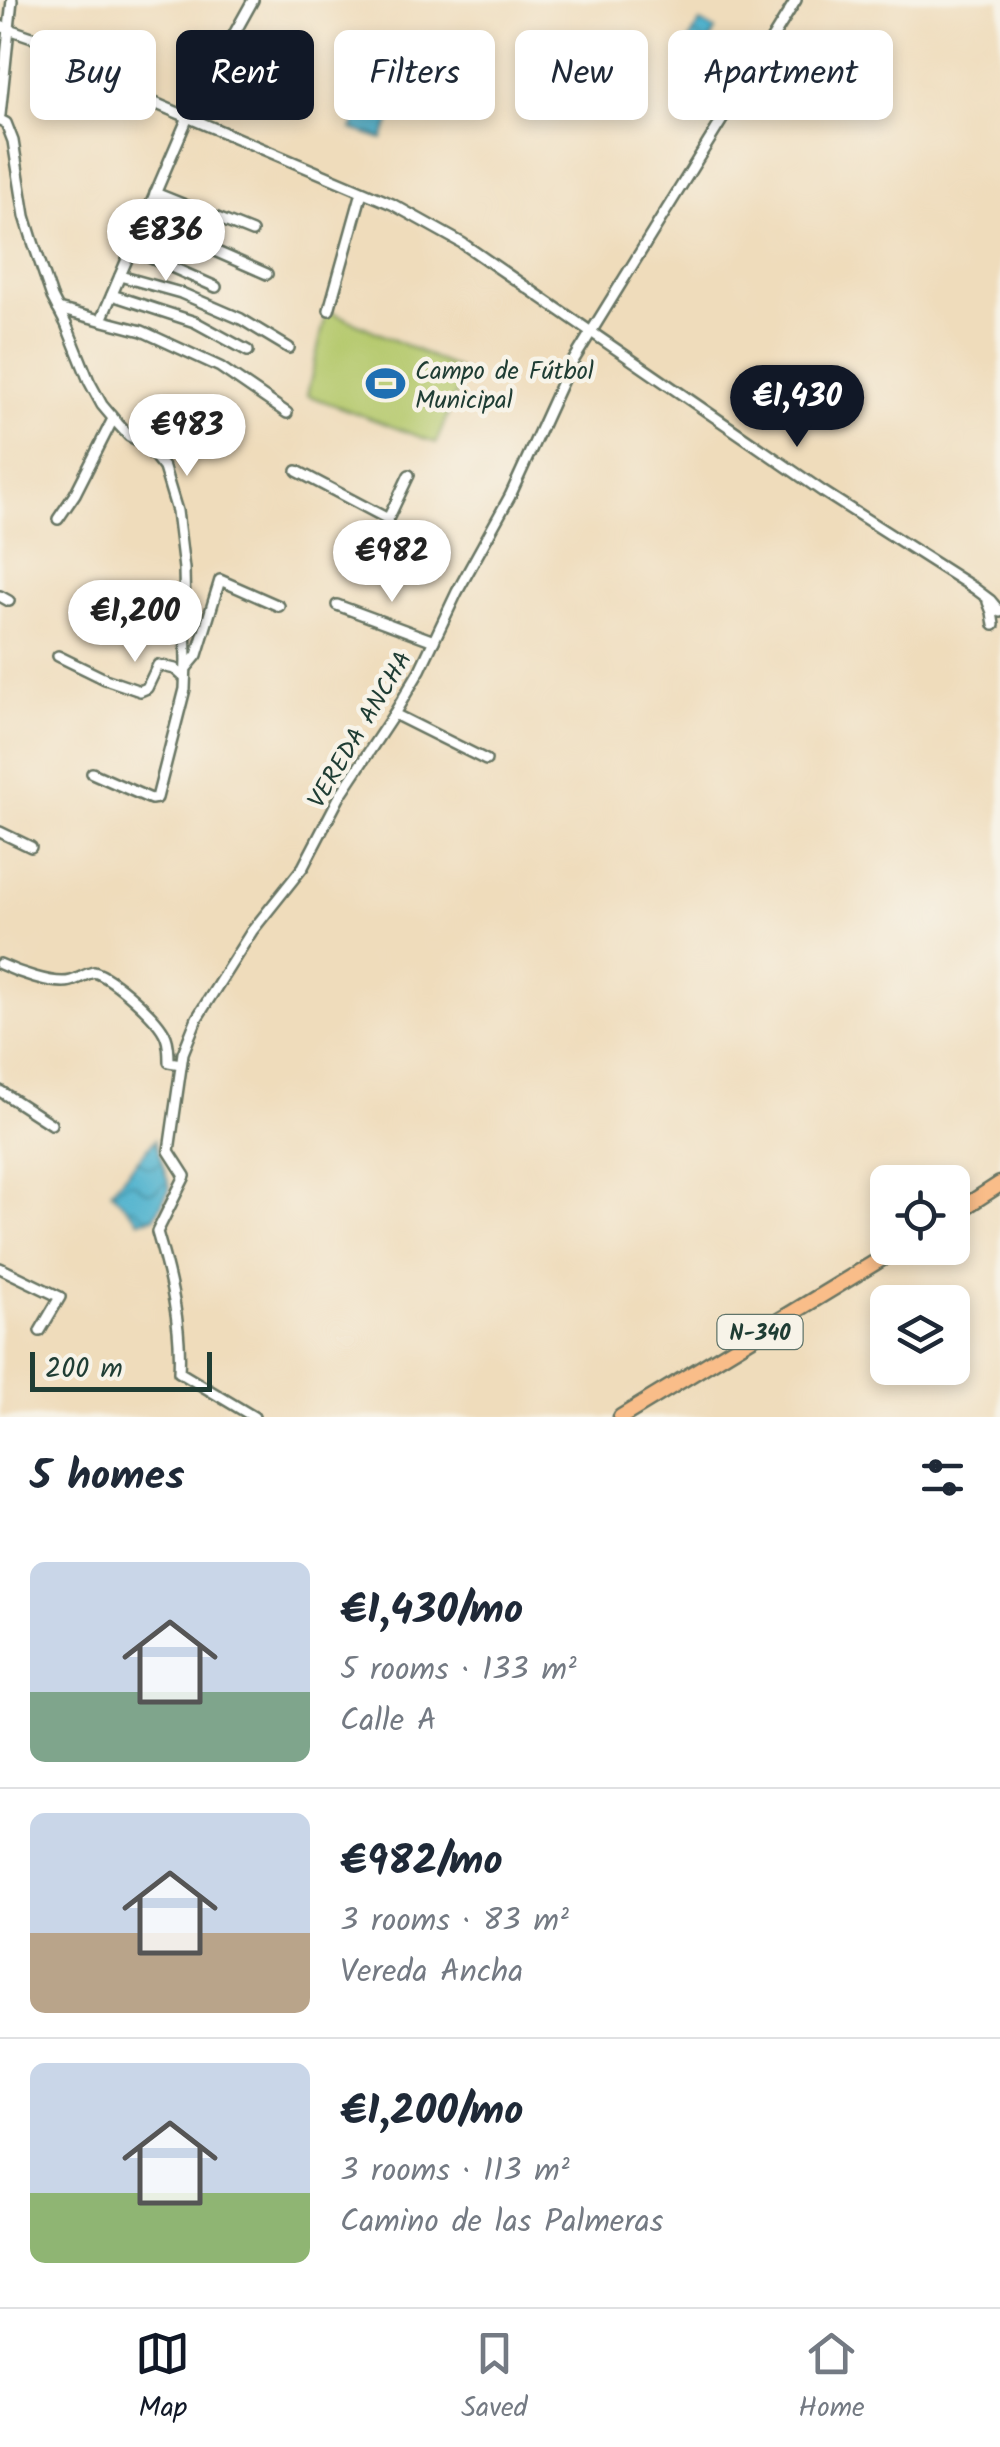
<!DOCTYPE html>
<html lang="en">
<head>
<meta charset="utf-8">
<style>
	:root { --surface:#fff; --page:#f2f2f3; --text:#1f2937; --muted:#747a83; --line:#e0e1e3; --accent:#111827 }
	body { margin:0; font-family:Kalam,sans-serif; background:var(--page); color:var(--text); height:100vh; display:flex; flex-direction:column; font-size:38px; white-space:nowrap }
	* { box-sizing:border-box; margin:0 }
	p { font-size:32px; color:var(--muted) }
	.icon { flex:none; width:55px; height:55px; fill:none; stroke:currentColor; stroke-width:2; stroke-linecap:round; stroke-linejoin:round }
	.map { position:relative; height:1417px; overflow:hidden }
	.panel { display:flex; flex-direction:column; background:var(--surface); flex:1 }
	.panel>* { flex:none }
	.hud { position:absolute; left:30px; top:30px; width:940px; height:90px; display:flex; gap:20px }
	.buttons { position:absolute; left:870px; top:1165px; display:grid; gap:20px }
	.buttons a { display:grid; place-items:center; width:100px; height:100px; border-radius:15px; background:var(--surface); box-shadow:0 5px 15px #0003; font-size:50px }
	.scale { position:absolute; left:30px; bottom:25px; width:182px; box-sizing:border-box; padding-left:10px; border:5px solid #1f3d34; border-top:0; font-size:28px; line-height:35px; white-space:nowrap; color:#1f3d34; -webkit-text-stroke:8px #f7f3e8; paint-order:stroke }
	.price { position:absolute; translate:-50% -85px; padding:0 22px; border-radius:35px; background:#fff; color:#222; font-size:32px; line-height:65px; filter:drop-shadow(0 2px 5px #0008) }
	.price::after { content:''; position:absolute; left:50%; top:60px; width:30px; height:22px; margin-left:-15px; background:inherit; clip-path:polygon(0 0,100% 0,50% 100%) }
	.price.active { background:var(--accent); color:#fff }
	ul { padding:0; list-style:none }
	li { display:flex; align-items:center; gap:30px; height:250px; padding:0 30px }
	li+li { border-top:2px solid var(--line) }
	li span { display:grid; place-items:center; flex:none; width:280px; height:200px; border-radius:15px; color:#555 }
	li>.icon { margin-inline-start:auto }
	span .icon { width:120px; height:120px; fill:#fffc; stroke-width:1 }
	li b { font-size:42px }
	h2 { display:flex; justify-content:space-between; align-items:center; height:120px; padding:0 30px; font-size:42px }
	.tag { padding:0 35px; border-radius:15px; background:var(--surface); box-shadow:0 5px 15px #0003; font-size:35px; line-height:90px }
	.tag.active { background:var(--accent); color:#fff }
	.tab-bar { display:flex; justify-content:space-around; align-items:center; height:140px; border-top:2px solid var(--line); background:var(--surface); font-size:28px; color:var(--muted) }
	.tab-bar a { display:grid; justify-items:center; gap:5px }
	.tab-bar .active { color:var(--accent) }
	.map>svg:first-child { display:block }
</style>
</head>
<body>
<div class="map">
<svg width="1000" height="1417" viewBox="0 0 1000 1417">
	<defs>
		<pattern id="water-waves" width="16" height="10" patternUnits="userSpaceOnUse" patternTransform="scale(2.5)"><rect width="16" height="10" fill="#4fb2ce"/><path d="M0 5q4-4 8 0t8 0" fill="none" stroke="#4192a8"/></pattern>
	</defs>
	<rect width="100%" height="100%" fill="#f7f3e8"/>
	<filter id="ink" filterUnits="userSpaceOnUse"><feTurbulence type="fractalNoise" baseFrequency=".01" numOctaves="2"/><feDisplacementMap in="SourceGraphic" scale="20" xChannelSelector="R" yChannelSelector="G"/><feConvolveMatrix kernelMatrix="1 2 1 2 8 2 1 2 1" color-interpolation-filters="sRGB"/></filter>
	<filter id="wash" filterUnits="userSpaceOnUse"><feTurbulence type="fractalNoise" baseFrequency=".0048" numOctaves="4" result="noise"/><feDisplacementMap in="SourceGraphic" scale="40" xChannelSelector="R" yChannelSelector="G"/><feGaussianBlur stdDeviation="2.25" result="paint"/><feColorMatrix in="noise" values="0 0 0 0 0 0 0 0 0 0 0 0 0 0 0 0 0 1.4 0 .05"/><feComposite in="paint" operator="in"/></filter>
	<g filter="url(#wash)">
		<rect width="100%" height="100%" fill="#efdcbb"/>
		<path fill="#b5c96d" stroke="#6a8350" stroke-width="2.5" d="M327 310 465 372 436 443 307 395Z"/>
		<g fill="url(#water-waves)" stroke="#377881" stroke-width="2.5">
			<path d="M700 22 715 30 704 52 688 43Z"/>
			<path d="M371 93 392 118 382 139 352 129Z"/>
			<path d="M155 1140 170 1188 154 1218 139 1221 111 1191Z"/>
		</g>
	</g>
	<g filter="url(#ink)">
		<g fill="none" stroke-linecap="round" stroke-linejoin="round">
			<defs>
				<g id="minor">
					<path d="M0 26 32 37 157 104 392 204 462 243 822 491 974 588 990 600 1000 612"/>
					<path d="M0 115 12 0"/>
					<path d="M0 120 6 123 13 141 25 216 33 242 52 297 66 324 89 381 102 405 118 424 129 436 141 442 152 453 164 468 177 511 184 569 186 661 185 689 157 798 151 799 92 773"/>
					<path d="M155 193 252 232"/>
					<path d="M144 220 267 274"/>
					<path d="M131 249 216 287"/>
					<path d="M120 276 181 293 241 319 289 348"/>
					<path d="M112 295 195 322 248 351"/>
					<path d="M58 309 142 331 220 367 287 413"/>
					<path d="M329 310 362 192"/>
					<path d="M101 320 188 117 253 0"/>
					<path d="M297 471 388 519 409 475"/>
					<path d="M58 519 75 494 113 419"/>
					<path d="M0 596 9 601"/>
					<path d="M988 602 992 612 994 625"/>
					<path d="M337 605 434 641"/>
					<path d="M58 656 105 679 140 691 147 688 158 665 175 669 185 678"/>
					<path d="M187 667 197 655 220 580 279 606"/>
					<path d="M394 714 486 760"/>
					<path d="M0 832 31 847"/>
					<path d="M0 964C15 971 54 986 71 981 79 979 85 974 94 972 112 977 159 1018 166 1037 169 1045 169 1054 169 1062L181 1064"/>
					<path d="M0 1091 51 1124"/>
					<path d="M0 1268 60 1297 40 1331"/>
					<path d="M254 1417 179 1372C182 1326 170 1276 157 1232L185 1176 169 1151 183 1053 197 1018 252 931 303 867 341 794 394 714 420 670 457 592 510 496 567 371 796 0"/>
				</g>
				<g id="highway">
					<path d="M952 1215 1000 1184"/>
					<path d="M621 1417 899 1248"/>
				</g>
			</defs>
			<use href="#minor" stroke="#687563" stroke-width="14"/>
			<use href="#highway" stroke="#687563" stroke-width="19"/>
			<use href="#minor" stroke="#fff" stroke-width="9"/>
			<use href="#highway" stroke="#f9bd89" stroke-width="14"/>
		</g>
	</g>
	<defs>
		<symbol id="stadium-bare" viewBox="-9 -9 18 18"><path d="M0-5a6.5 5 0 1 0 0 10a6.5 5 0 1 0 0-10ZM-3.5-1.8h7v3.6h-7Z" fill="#1f6fb2" stroke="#f7f3e8" stroke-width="2.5" paint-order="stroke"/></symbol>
	</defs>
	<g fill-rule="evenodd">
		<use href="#stadium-bare" x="358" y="356" width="55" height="55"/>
	</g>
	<g text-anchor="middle" stroke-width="9" stroke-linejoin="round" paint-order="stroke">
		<rect fill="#f7f3e8" stroke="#60746a" stroke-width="2.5" x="717.5" y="1315" width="85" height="34" rx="8"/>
		<g font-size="22" font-weight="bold" fill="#1f3d34">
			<text x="760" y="1340">N-340</text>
		</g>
		<g font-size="25" fill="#1f3d34" stroke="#f7f3e8" text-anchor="start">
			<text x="415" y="379">Campo de Fútbol<tspan x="415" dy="29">Municipal</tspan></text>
		</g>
		<g font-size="25" fill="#1f3d34" stroke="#f7f3e8">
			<text transform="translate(359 729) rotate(-59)" y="9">VEREDA ANCHA</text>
		</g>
	</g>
</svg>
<div class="buttons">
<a><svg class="icon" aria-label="locate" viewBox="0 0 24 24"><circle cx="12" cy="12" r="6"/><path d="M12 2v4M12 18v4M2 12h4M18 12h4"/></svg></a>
<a><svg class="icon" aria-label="layers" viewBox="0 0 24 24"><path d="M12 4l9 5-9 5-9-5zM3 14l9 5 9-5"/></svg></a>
</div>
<div class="scale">200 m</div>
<b class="price" style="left:166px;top:284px">€836</b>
<b class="price active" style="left:797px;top:450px">€1,430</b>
<b class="price" style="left:187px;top:479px">€983</b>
<b class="price" style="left:392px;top:605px">€982</b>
<b class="price" style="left:135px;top:665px">€1,200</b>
<div class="hud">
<a class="tag">Buy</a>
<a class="tag active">Rent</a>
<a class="tag">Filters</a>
<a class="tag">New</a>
<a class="tag">Apartment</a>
</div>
</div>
<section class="panel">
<h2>5 homes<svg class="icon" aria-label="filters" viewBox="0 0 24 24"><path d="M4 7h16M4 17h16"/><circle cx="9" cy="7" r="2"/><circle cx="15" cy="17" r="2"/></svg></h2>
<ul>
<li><span style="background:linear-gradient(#c9d6e8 65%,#7fa58c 0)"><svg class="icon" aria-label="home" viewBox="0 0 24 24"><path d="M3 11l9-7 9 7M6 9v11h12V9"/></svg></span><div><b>€1,430/mo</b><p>5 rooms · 133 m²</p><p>Calle A</p></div></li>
<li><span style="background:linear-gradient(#c9d6e8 60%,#b9a48a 0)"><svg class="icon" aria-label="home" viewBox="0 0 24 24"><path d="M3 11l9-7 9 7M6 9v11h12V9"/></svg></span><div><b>€982/mo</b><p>3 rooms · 83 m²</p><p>Vereda Ancha</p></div></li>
<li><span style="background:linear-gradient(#c9d6e8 65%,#8fb573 0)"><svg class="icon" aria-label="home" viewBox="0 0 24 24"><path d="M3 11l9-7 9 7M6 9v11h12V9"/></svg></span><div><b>€1,200/mo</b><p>3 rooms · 113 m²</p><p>Camino de las Palmeras</p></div></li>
</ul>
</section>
<nav class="tab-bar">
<a class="active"><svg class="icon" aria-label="map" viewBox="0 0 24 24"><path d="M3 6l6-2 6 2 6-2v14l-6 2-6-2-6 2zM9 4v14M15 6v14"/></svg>Map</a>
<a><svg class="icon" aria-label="saved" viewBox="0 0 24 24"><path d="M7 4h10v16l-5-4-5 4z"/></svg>Saved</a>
<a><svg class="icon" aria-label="home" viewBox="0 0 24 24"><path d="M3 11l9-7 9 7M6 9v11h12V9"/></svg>Home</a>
</nav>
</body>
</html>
